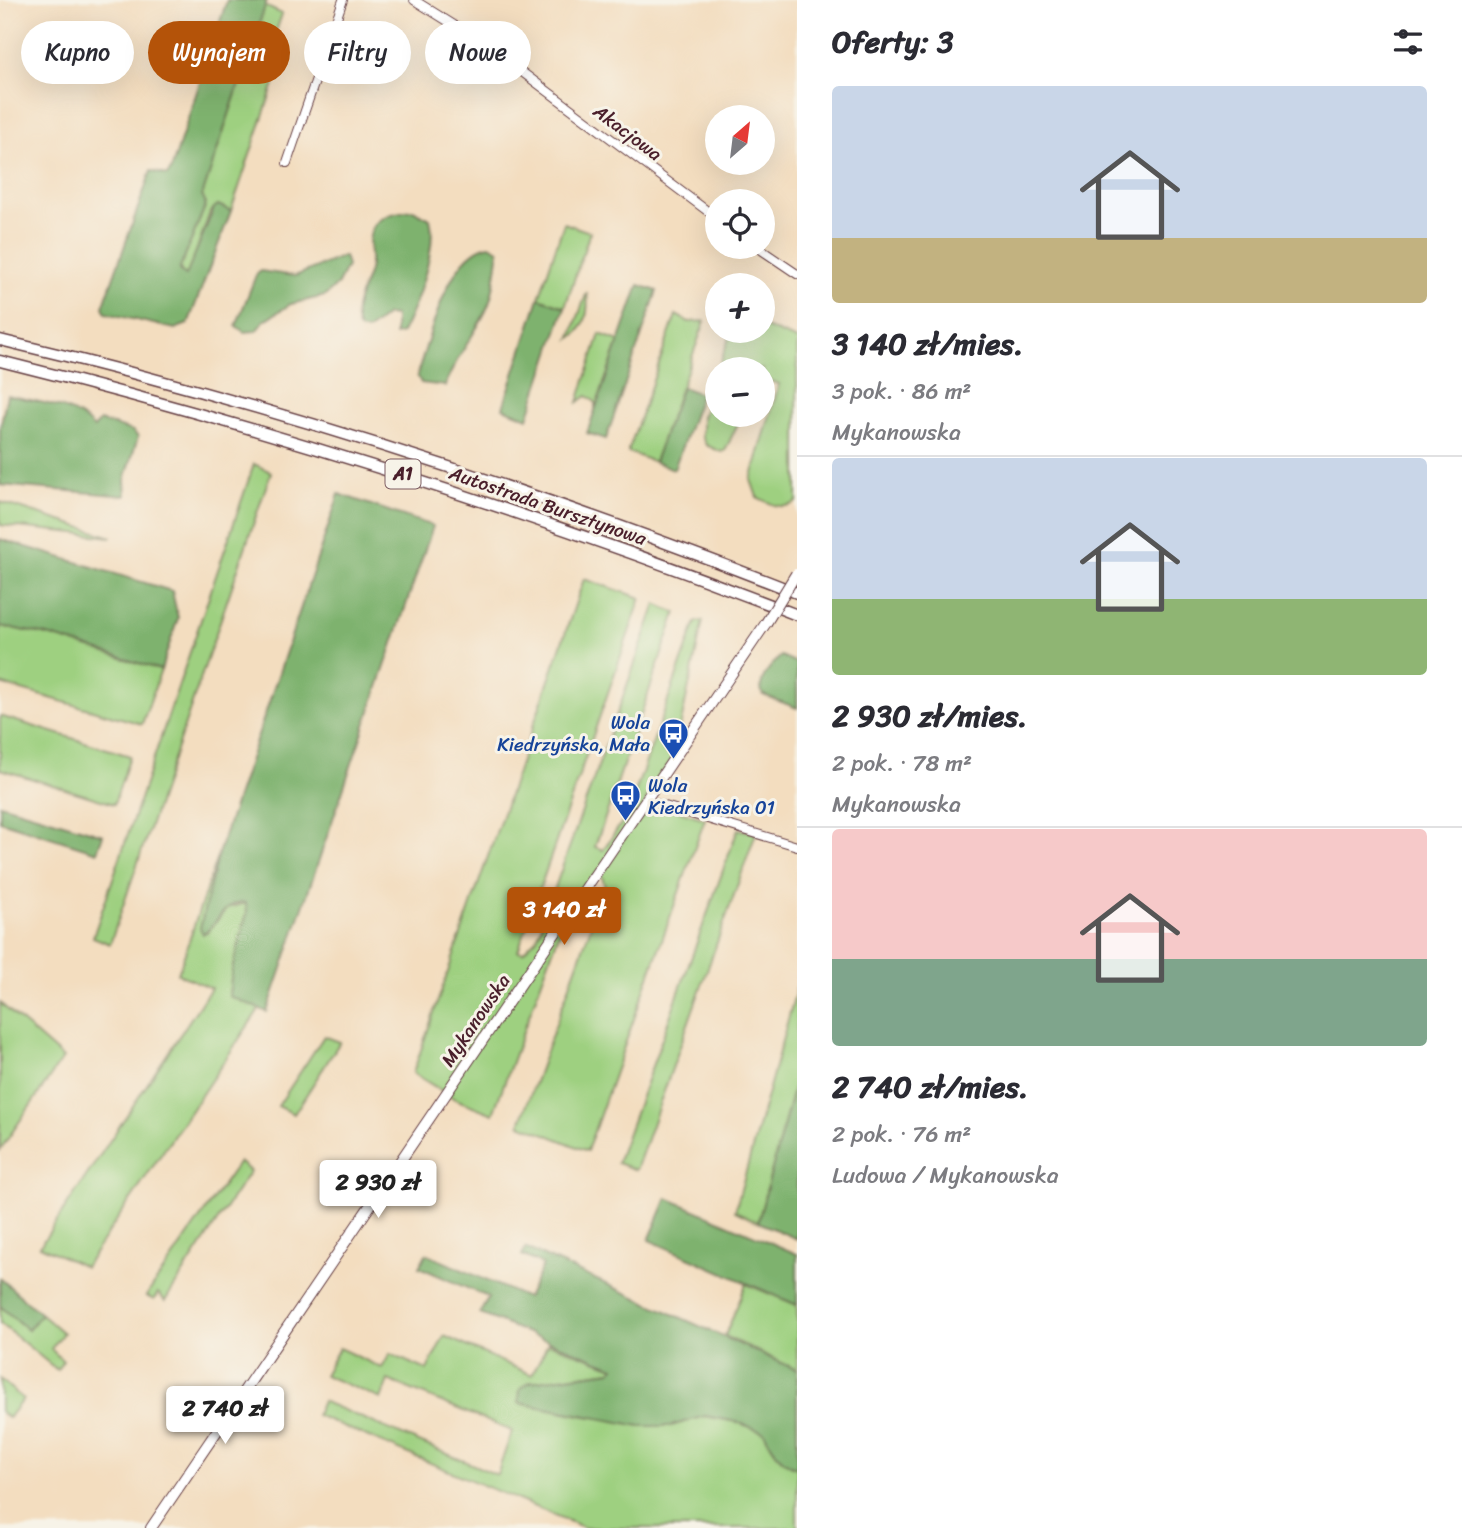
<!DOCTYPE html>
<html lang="pl">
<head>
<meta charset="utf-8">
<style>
	:root { --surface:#fff; --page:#f7f7f7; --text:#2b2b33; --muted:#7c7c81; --line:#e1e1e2; --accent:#b45309 }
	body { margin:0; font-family:Sriracha,sans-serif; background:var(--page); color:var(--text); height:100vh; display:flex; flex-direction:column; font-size:26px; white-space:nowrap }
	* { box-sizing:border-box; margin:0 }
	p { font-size:23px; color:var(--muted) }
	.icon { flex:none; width:38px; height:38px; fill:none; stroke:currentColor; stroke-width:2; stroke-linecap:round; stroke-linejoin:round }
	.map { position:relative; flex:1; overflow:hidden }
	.side { display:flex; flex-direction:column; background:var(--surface); width:665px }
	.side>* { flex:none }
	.hud { position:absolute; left:21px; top:21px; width:665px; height:63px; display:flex; gap:14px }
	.needle { width:46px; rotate:28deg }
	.tools { position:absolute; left:705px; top:105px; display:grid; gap:14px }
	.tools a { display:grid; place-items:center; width:70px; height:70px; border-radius:50%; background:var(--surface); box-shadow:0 7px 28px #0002; font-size:35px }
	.price { position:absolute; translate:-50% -60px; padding:0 16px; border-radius:7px; background:#fff; color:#222; font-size:23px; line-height:46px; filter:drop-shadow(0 2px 4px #0008) }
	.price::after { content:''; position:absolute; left:50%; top:42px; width:21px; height:16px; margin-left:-10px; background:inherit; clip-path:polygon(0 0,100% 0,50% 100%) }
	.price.current { background:var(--accent); color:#fff }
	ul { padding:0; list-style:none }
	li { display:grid; align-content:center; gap:14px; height:371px; padding:0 35px }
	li+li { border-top:2px solid var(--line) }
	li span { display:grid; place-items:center; height:217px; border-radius:7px; color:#555 }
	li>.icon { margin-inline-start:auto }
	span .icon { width:126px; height:126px; fill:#fffc; stroke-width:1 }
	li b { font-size:30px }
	h2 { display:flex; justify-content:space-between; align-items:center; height:84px; padding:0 35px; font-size:30px }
	.tag { padding:0 24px; border-radius:32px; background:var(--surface); box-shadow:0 7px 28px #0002; font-size:24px; line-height:63px }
	.tag.current { background:var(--accent); color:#fff }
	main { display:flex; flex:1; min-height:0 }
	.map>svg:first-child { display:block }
</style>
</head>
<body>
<main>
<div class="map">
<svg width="797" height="1528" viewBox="0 0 797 1528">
	<rect width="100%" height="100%" fill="#f7f3e8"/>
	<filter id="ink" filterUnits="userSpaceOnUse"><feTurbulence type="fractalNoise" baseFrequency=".0143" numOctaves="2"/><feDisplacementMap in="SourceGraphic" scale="14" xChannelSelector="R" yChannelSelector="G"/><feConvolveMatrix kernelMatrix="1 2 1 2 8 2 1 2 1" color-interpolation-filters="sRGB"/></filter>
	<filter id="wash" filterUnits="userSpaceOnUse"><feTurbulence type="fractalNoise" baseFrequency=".00686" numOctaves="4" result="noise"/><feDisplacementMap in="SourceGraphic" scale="28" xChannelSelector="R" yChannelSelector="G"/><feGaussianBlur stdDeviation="1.57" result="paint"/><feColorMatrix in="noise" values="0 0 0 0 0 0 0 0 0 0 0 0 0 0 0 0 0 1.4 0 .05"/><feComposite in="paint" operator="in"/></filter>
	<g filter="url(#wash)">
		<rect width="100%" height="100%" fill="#f3ddbf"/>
		<g fill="#9ed080" stroke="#747856" stroke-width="2">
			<path d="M265 6 282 14 271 46 285 51 231 211 218 205 210 212 188 274 183 275 180 268 206 204 202 196Z"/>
			<path d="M564 223 590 232 565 307 539 298Z"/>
			<path d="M587 292C589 311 587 327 570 339Z"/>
			<path d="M676 315 689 322 705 321 654 462 628 452Z"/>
			<path d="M763 326 797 340V502C782 511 771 504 757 497L751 480 779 384 763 379V369H718L732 331H763Z"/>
			<path d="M600 334 619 341 595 409V402L587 396 578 402Z"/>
			<path d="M717 372 718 415H742L725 451 721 452 706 445 702 437V417Z"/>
			<path d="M254 464 271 472 110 944 93 937Z"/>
			<path d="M0 502 112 537 0 525Z"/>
			<path d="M584 579 641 598 518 951 523 952 537 938 656 604 676 613 595 847 603 850 627 815 696 622 703 621 673 760 646 800 705 819 587 1151 520 1124 605 887 602 877 596 874 564 920 493 1114 455 1099 413 1073Z"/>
			<path d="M0 626 48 635 161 670 142 724 0 684Z"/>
			<path d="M0 716 130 756 114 804 0 769Z"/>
			<path d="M738 829 756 833 636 1170 617 1163Z"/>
			<path d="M217 857 206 903 208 932 227 908 246 903 247 912 232 970 229 995 260 1008 85 1267 40 1246 211 988 178 974Z"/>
			<path d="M797 987V1075L758 1222 735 1211Z"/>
			<path d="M0 1003 63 1058 0 1150Z"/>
			<path d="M324 1036 340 1042 294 1114 278 1106Z"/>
			<path d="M239 1162 250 1171 165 1301 158 1293 154 1300 146 1296Z"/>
			<path d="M746 1284 797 1305V1370L725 1336Z"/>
			<path d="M0 1306 28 1330 41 1314 63 1333 51 1349 63 1361 57 1370 0 1323Z"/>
			<path d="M444 1336 532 1375 548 1343 614 1367 611 1371 530 1382 519 1403 585 1416 671 1426 704 1416 737 1422 764 1432C772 1449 779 1461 797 1468V1528H585L316 1415 322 1401 497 1475 512 1431 388 1380 381 1399 324 1375 339 1348 382 1368 390 1354 427 1370Z"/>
			<path d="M0 1379 23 1399 8 1418 0 1411Z"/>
		</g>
		<g fill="#7eb26e" stroke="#64684c" stroke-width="2">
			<path d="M227 0H267L202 196 206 204 180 268V272L186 276 214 208 218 205 231 211 188 324 175 329 106 313 103 307 151 171 167 175 171 170Z"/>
			<path d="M413 210 430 219C438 248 416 306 402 333L395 335V316L387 315 367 331 359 329C349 308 364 290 369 270 373 255 365 241 373 227 381 214 399 212 413 210Z"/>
			<path d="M490 245 499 250C496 267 495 288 489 304 477 333 457 354 445 386L421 383 417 375C430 338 448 251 490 245Z"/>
			<path d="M344 256 347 266 338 284 325 296 291 304 264 321 256 331 244 332 236 326 256 275 261 271 295 276Z"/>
			<path d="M639 285 657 291 606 439 587 433Z"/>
			<path d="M539 298 565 307 528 418 503 408Z"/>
			<path d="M682 387 701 394 674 469 654 462Z"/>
			<path d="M7 395C36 402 73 404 94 428L100 421 133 431 138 437 125 480 126 496 0 485V429Z"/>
			<path d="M339 494 433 526 267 1012 229 996 232 970 247 913 246 903C223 899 218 926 203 934L200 928 217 857Z"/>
			<path d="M0 539 172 591 178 618 161 670 48 635 0 626Z"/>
			<path d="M781 656 797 663V708L763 695C756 681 771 665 781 656Z"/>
			<path d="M0 804 103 835 97 852 0 821Z"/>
			<path d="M797 1075V1239L758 1222Z"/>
			<path d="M667 1198 797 1254V1305L649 1240Z"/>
			<path d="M526 1248 797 1370V1468C779 1461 772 1448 764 1432L737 1422 705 1416 671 1426H640L519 1403 520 1389 530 1382 611 1371 614 1367 480 1314 488 1297 419 1267 426 1254 527 1298 543 1265 522 1255Z"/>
			<path d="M0 1278 41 1314 28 1330 0 1306Z"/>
		</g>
	</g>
	<g filter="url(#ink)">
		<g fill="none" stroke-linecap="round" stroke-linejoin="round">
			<defs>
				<g id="minor">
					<path d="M414 0 486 45 718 219"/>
					<path d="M287 163 343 0"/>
					<path d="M757 247 797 274"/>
					<path d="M645 800 797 846"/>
				</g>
				<path id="major" d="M151 1528 766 623"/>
				<g id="highway">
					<path d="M0 340C271 404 538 491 797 593"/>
					<path d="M0 361C271 428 536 514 797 615"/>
				</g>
			</defs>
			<use href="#minor" stroke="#633c41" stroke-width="10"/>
			<use href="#major" stroke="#633c41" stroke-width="12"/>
			<use href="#highway" stroke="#633c41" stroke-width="13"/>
			<use href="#minor" stroke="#fff" stroke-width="8"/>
			<use href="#major" stroke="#fff" stroke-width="10"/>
			<use href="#highway" stroke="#fff" stroke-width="10"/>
			<defs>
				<path id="major-bridge" d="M766 623 796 574"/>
			</defs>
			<use href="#major-bridge" stroke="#633c41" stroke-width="12" stroke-linecap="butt"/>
			<use href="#major-bridge" stroke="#fff" stroke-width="10"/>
		</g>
	</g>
	<defs>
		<symbol id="bus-pin" viewBox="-11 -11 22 30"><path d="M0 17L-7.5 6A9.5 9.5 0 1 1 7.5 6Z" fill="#1a4fb4" stroke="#f7f3e8"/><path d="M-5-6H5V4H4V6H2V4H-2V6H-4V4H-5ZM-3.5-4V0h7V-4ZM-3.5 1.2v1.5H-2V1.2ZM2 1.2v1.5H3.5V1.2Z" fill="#fff"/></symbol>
	</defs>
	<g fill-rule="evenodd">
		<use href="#bus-pin" x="656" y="716" width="35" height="47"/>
		<use href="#bus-pin" x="608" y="778" width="35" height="47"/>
	</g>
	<g text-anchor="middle" stroke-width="6" stroke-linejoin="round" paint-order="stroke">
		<rect fill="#f7f3e8" stroke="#7e5f64" stroke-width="2" x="385.5" y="459.5" width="35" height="29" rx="5"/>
		<g font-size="18" font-weight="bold" fill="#4a1f2b">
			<text x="403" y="480">A1</text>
		</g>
		<g font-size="19" fill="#4a1f2b" stroke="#f7f3e8">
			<text transform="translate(628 132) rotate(37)" y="7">Akacjowa</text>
			<text transform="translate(548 505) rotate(19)" y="7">Autostrada Bursztynowa</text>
			<text transform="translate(475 1020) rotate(-56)" y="7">Mykanowska</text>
		</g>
		<g font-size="19" fill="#164399" stroke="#f7f3e8" text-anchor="end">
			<text x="650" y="729">Wola<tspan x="650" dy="22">Kiedrzyńska, Mała</tspan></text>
			<text x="648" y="792" text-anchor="start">Wola<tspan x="648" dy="22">Kiedrzyńska 01</tspan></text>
		</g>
	</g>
</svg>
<div class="tools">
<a><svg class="needle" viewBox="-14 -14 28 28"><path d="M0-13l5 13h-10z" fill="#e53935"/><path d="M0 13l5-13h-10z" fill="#7c7c81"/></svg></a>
<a><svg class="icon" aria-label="locate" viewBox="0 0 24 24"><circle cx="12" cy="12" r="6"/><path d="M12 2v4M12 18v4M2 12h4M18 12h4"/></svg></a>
<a>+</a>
<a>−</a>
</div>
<b class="price current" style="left:564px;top:947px">3 140 zł</b>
<b class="price" style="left:378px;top:1220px">2 930 zł</b>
<b class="price" style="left:225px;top:1446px">2 740 zł</b>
<div class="hud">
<a class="tag">Kupno</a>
<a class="tag current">Wynajem</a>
<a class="tag">Filtry</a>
<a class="tag">Nowe</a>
</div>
</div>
<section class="side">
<h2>Oferty: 3<svg class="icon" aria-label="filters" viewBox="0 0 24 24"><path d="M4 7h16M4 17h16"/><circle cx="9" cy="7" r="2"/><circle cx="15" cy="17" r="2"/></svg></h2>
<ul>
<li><span style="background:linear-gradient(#c9d6e8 70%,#c2b280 0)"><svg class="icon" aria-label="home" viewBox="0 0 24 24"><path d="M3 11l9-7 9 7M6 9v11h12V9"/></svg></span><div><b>3 140 zł/mies.</b><p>3 pok. · 86 m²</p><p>Mykanowska</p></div></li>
<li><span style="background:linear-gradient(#c9d6e8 65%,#8fb573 0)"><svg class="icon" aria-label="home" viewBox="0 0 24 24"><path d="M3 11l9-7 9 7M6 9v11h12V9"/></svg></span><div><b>2 930 zł/mies.</b><p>2 pok. · 78 m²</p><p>Mykanowska</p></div></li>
<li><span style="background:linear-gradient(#f6c9c9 60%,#7fa58c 0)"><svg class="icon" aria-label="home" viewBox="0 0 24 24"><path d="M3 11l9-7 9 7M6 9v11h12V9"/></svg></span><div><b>2 740 zł/mies.</b><p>2 pok. · 76 m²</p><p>Ludowa / Mykanowska</p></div></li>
</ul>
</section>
</main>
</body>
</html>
